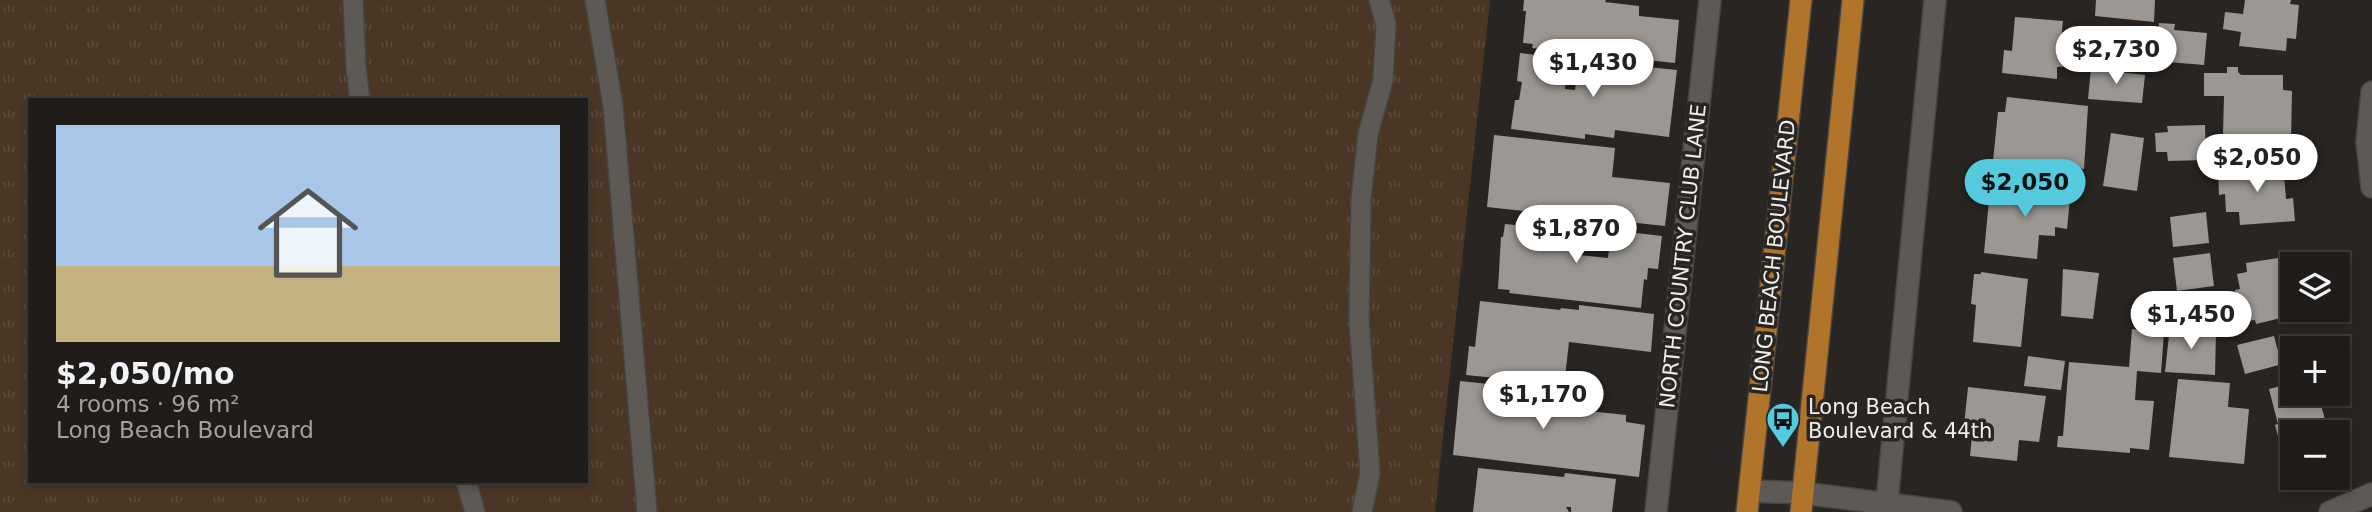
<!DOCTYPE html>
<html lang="en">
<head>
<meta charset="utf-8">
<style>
	:root { --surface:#1f1c1a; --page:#2c2927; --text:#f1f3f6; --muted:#a1a1a2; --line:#3c3a39; --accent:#55cadf }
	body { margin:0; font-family:"DejaVu Sans",sans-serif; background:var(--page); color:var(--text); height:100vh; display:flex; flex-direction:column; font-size:26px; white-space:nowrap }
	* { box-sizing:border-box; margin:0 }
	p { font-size:23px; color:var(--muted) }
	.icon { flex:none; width:38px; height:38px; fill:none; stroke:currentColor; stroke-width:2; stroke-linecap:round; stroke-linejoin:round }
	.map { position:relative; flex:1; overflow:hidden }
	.panel { position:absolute; left:28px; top:98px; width:560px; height:385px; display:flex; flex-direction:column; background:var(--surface); border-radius:0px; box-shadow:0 4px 10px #0003,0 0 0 2px var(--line) }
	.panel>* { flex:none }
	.tools { position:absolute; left:2280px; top:252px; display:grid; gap:14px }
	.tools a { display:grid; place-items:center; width:70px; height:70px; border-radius:0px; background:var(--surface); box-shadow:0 4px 10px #0003,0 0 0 2px var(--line); font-size:35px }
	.price { position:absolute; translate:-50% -60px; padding:0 16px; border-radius:24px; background:#fff; color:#222; font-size:23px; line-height:46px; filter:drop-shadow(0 2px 4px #0008) }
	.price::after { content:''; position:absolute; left:50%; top:42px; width:21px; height:16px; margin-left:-10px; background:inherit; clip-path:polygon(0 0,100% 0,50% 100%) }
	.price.current { background:var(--accent); color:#111 }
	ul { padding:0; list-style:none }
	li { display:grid; align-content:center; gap:14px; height:371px; padding:0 28px }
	li span { display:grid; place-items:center; height:217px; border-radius:0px; color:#555 }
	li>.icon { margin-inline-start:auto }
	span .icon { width:126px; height:126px; fill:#fffc; stroke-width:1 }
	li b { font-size:30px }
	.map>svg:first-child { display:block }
</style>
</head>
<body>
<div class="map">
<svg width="2372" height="512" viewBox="0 0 2372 512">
	<defs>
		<pattern id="grass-tufts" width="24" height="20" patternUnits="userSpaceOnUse" patternTransform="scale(1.75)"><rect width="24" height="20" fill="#493625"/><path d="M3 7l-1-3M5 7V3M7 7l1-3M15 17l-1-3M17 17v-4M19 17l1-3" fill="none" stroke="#5b4a3a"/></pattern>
	</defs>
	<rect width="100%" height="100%" fill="#292522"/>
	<path fill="url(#grass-tufts)" fill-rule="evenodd" d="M0 0H1490L1435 512H0ZM30 100H586V481H30Z"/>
	<g fill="#9c9793">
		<path d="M1524 0H1606L1605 2 1639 6V16L1679 20 1675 63 1532 48 1533 44 1523 43 1526 11H1523Z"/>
		<path d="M2096 0H2155L2154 22 2095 16Z"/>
		<path d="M2245 0H2291L2290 4 2299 5 2296 39 2287 38 2286 51 2239 46 2241 32 2223 29 2225 12 2243 14Z"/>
		<path d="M2015 17 2063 21 2060 48 2072 49V54L2075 55V66L2057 67V79L2002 73 2004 50 2012 51Z"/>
		<path d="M2159 23 2175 24 2174 30 2207 33 2204 65 2156 61Z"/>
		<path d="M1520 53 1568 59 1565 89 1575 90 1578 60 1677 70 1669 137 1615 130 1614 138 1585 134V139L1511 129 1515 100H1519L1522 82 1517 81Z"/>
		<path d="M2227 67H2238V72L2241 75H2283V90L2292 91 2291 141H2267V135L2254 134V137H2244V134H2223L2224 96H2204V73H2227Z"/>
		<path d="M2091 69 2145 75 2142 103 2088 99Z"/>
		<path d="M2007 97 2088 106 2084 169 2057 165 2056 169 2041 168 2042 164 1993 161 1998 112H2005Z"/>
		<path d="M2205 125 2206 160 2168 161 2167 152H2156L2155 133 2168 132 2167 126Z"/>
		<path d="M2111 133 2144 138 2137 191 2103 186Z"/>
		<path d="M1494 135 1615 148 1612 177 1670 183 1665 226 1487 207Z"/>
		<path d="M2283 163 2286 199 2293 198 2295 221 2240 225 2239 212H2226L2225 194 2219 195 2218 168Z"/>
		<path d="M1998 183 2071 189 2067 229 2055 227V236L2039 235 2037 259 1984 253 1989 200 1996 201Z"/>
		<path d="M2206 212 2209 243 2173 247 2170 217Z"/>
		<path d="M1516 221 1581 228 1579 255 1608 258 1611 230 1662 236 1658 269 1648 268 1647 280 1644 279 1641 308 1509 293 1510 290 1498 289 1501 237H1503L1505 224 1515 225Z"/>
		<path d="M2210 253 2214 286 2177 291 2173 258Z"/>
		<path d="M2298 255 2300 264H2292V310H2307L2309 319 2282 323 2281 318 2256 324 2255 320 2241 322 2235 290 2240 289 2237 274 2247 272 2246 263Z"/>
		<path d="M2063 269 2099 273 2093 319 2061 316Z"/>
		<path d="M1981 272 2028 279 2021 347 1973 342 1976 305 1971 304 1974 274H1981Z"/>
		<path d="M1480 301 1560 310 1561 308 1579 310V305L1654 314 1651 352 1569 342 1564 386 1552 385 1553 381 1516 377V380L1466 375 1469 346 1475 347Z"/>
		<path d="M2173 323 2216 332 2215 375 2165 372 2169 335 2172 336Z"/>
		<path d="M2132 329 2164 332 2161 373 2137 371 2135 400 2154 401 2149 450 2130 448V453L2057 447 2058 436H2063L2069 362 2129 367Z"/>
		<path d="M2274 336 2282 366 2292 363V394H2318L2327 427 2309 432H2292V437L2279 440 2275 425 2278 424 2269 389 2284 385 2279 365 2245 374 2237 345Z"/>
		<path d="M2028 356 2065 361 2061 390 2024 386Z"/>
		<path d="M2178 379 2230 383 2228 407 2249 409 2244 464 2169 457Z"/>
		<path d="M1460 381 1562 392 1560 408 1626 415V422L1645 425 1639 477 1453 455Z"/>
		<path d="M1968 387 2046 396 2039 442 2019 440 2017 461 1970 456 1972 436 1963 435Z"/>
		<path d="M1478 468 1564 477 1565 473 1616 479 1612 512H1571V507H1566L1569 512H1473Z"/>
	</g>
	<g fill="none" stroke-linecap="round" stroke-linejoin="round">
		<defs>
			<g id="lane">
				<path d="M353 0 356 67 360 100"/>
				<path d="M595 0 613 106 647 512"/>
				<path d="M466 481 475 512"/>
				<path d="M1362 512 1370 473 1359 321 1361 199 1368 134 1383 80 1386 24 1379 0"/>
			</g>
			<g id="street">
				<path d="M2372 92 2367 142 2372 187"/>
				<path d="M1750 491 1803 493 1951 512"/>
				<path d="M1656 512 1710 0"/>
				<path d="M1886 512 1935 0"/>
				<path d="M2330 512 2372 494"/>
			</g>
			<g id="primary">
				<path d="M1747 512 1801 0"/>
				<path d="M1801 512 1853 0"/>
			</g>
		</defs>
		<use href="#lane" stroke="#474442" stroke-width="22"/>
		<use href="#street" stroke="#474442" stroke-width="24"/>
		<use href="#primary" stroke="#474442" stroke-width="24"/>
		<use href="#lane" stroke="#5d5955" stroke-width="19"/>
		<use href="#street" stroke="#5d5955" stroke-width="21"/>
		<use href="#primary" stroke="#b0752b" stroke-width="21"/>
	</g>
	<defs>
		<symbol id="bus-pin" viewBox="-11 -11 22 30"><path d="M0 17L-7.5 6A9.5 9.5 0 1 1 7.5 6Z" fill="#55cadf" stroke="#292522"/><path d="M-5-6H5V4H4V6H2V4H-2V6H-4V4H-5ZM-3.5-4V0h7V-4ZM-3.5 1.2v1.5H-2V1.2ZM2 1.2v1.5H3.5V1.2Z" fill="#111"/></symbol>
	</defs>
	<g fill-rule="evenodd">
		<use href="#bus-pin" x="1764" y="400" width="38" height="52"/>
	</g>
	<g text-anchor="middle" stroke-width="7" stroke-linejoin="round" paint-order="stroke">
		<g font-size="21" fill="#f0edeb" stroke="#292522">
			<text transform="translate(1683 256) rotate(-84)" y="7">NORTH COUNTRY CLUB LANE</text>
			<text transform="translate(1774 256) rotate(-84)" y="7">LONG BEACH BOULEVARD</text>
		</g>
		<g font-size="21" fill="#f0edeb" stroke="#292522" text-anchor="start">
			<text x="1808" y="414">Long Beach<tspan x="1808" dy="24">Boulevard &amp; 44th</tspan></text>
		</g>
	</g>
</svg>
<div class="tools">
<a><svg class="icon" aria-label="layers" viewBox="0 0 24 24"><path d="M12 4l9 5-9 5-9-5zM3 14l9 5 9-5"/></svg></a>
<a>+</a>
<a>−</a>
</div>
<b class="price" style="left:2116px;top:86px">$2,730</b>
<b class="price" style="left:1593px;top:99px">$1,430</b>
<b class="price" style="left:2257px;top:194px">$2,050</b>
<b class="price current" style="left:2025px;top:219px">$2,050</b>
<b class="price" style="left:1576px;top:265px">$1,870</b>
<b class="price" style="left:2191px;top:351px">$1,450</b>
<b class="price" style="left:1543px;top:431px">$1,170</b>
<section class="panel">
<ul>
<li><span style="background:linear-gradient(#a9c7e8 65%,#c2b280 0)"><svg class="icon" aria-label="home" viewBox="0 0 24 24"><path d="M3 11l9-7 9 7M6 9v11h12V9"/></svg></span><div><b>$2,050/mo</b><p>4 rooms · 96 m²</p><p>Long Beach Boulevard</p></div></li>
</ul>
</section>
</div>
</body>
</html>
